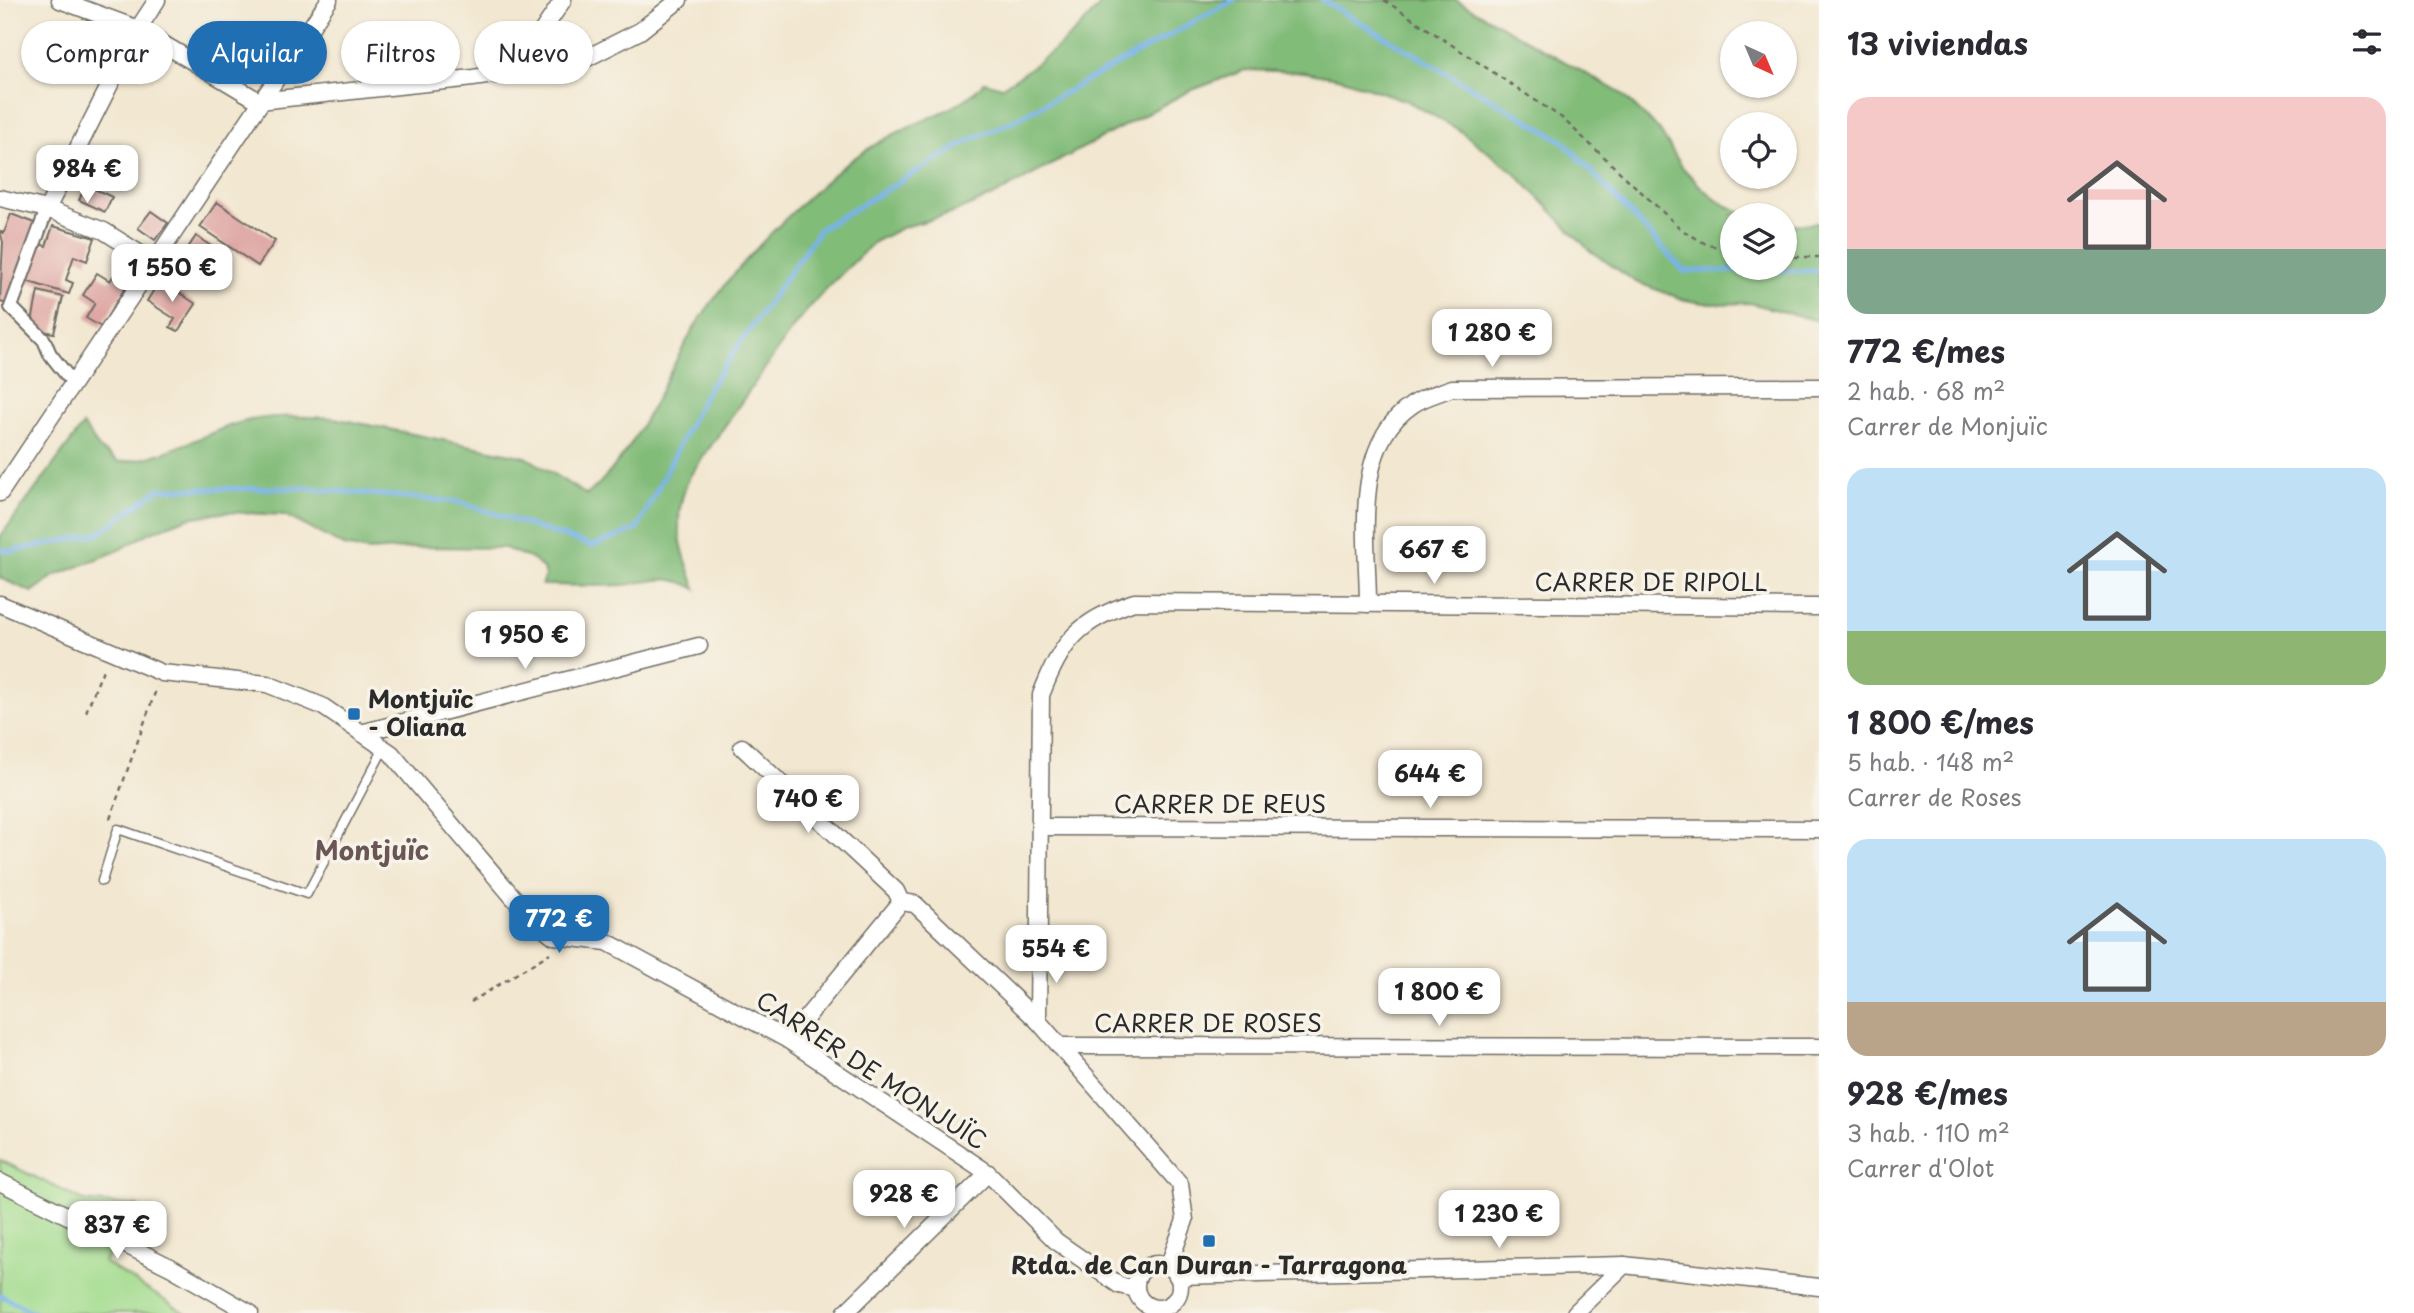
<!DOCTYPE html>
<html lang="es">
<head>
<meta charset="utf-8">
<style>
	:root { --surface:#fff; --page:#f7f7f7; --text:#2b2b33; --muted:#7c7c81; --accent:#1f6fb2 }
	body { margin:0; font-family:"Playpen Sans",sans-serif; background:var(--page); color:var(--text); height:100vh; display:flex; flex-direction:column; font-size:26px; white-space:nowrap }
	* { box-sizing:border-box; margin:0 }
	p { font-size:23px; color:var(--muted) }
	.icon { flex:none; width:38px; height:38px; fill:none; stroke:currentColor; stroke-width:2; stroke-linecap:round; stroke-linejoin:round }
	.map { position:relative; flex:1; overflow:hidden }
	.details { display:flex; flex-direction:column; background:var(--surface); width:595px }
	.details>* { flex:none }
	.hud { position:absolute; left:21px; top:21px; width:665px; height:63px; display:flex; gap:14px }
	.needle { width:46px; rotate:136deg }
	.fabs { position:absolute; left:1720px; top:21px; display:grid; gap:14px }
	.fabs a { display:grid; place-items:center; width:77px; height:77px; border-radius:50%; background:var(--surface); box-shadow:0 2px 5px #0004; font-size:35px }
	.price { position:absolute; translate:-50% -60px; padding:0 16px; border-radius:14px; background:#fff; color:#222; font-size:23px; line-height:46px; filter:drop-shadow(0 2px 4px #0008) }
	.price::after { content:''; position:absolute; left:50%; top:42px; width:21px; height:16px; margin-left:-10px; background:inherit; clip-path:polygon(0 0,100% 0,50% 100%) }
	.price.selected { background:var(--accent); color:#fff }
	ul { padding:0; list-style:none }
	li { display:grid; align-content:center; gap:14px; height:371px; padding:0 28px }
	li span { display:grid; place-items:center; height:217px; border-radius:21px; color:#555 }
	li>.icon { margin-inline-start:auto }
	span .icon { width:126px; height:126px; fill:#fffc; stroke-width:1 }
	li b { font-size:30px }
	h2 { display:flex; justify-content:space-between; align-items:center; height:84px; padding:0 28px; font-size:30px }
	.chip { padding:0 24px; border-radius:32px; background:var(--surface); box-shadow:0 2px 5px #0004; font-size:24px; line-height:63px }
	.chip.selected { background:var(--accent); color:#fff }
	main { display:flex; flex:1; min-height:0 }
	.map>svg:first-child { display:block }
</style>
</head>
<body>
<main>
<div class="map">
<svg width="1819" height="1313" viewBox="0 0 1819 1313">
	<rect width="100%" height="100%" fill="#f7f3e8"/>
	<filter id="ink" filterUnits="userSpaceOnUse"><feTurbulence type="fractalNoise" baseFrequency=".0143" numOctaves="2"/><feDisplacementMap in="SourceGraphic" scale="14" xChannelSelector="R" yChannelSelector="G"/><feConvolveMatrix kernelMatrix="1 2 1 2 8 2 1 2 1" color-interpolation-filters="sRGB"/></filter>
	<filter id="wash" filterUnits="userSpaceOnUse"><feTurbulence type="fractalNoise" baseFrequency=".00686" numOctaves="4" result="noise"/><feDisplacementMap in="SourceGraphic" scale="28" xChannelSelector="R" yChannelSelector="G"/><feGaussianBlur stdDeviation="1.57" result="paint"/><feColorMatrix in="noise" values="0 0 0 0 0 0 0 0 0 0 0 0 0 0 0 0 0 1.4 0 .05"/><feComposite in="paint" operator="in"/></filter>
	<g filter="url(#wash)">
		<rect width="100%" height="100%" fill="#f2e7d0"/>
		<path fill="#a3dc8e" stroke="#67845c" stroke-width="2" d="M0 1160 84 1201 138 1206 104 1262 185 1313H0Z"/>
		<path fill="#82bc79" stroke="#567452" stroke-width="2" d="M1104 0H1456L1622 94 1660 131 1682 167 1702 188 1725 205 1749 215H1732V268H1785V225L1819 223V321L1750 303 1711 304 1685 300 1636 282 1589 250 1514 172 1459 130 1407 101 1343 79 1304 72 1245 70 1187 92 993 196 950 214 901 228 874 242 825 290 797 322 690 476C670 519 680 546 696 589 666 572 654 582 623 585 597 587 568 585 542 585L545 577 543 569 534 560 505 548 425 547 369 551 344 546 285 515 227 512 188 518 151 532 117 551 54 576 32 592 0 578V537L83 425 99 448 119 462C157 460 196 438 232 425 265 414 300 416 334 418L526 457 587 495C643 446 660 382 698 322 733 268 780 223 827 180 850 159 879 141 907 128 935 114 964 107 984 82L1002 87C1040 63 1077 35 1104 0Z"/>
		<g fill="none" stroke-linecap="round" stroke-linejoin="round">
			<g stroke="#78b3e9" stroke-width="5">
				<path d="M1322 0 1563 141 1684 271H1819"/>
				<path d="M0 550 12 551 98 534 159 489 305 488 459 502 592 546 637 529 706 392 820 229 968 141 1019 118 1234 0"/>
				<path d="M0 1295 35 1313"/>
			</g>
		</g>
		<g id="blocks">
			<g fill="#dfa7a4">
				<path d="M86 185 112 197 105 212 79 200Z"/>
				<path d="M217 202 275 241 258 266 200 227Z"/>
				<path d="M151 211 168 223 155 240 138 228Z"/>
				<path d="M11 214 40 225 8 304 0 302 3 242 0 231 4 233Z"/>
				<path d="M53 226 95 238 87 261 74 256 66 280 73 283 69 294 26 281 39 244 46 246Z"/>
				<path d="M196 236 214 248 197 273 179 261Z"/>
				<path d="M117 270 131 278 101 327 86 318 95 303 83 295 97 273 110 281Z"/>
				<path d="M160 280 196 304 178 331 170 327 175 319 147 301Z"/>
				<path d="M38 291 63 297 54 333 42 331 32 322Z"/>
			</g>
		</g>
	</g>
	<g filter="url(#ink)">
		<use href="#blocks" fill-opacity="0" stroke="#716d65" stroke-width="2"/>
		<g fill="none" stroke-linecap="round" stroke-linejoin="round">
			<defs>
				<path id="service" d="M102 881 118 829 307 894 384 748"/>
				<path id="pedestrian" d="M47 209 11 307 44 340 50 354 73 383"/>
				<g id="minor">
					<path d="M60 0 138 29 259 101"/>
					<path d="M515 72 563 0"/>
					<path d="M259 101 473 78 577 63 640 31 679 0"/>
					<path d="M0 198 47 209 104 231 153 262"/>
					<path d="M47 209 138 29 157 0"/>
					<path d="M0 493 329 0"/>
					<path d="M0 604 162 673 267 684 322 706 391 753 529 916 554 936 607 942 788 1040 988 1173 1056 1241 1119 1285 1136 1289"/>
					<path d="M1368 604C1368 541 1351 446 1412 405 1423 397 1439 393 1452 388L1819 387"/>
					<path d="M361 733 699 646"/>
					<path d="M742 747 896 891 901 902"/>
					<path d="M1040 827 1819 829"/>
					<path d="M788 1040 901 902 915 904 1038 1021"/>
					<path d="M1059 1046 1819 1047"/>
					<path d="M0 1182 172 1268 250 1313"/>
					<circle cx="1158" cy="1286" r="22"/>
					<path d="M1168 1267 1185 1220 1180 1184 1038 1021 1041 695C1062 641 1078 621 1134 602L1819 607"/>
					<path d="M1177 1276 1624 1265 1819 1287"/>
					<path d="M845 1313 988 1173"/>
					<path d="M1575 1313 1624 1265"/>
				</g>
			</defs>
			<use href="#service" stroke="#716d65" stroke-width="11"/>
			<use href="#pedestrian" stroke="#716d65" stroke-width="16"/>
			<use href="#minor" stroke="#716d65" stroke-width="19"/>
			<g stroke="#716d65" stroke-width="2.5" stroke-dasharray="5 5" stroke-linecap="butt">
				<path d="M1384 0 1562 118 1682 230 1706 244 1732 251"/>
				<path d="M1785 257H1819"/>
				<path d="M86 712 104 667"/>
				<path d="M110 819 157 687"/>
				<path d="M471 1002 550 953"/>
			</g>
			<use href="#service" stroke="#fff" stroke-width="8"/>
			<use href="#pedestrian" stroke="#fff" stroke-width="12"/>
			<use href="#minor" stroke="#fff" stroke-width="16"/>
		</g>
	</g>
	<g fill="#1f6fb2" stroke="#f7f3e8" stroke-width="2.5">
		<rect x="347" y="707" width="14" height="14" rx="3.5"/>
		<rect x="1202" y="1234" width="14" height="14" rx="3.5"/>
	</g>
	<g text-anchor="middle" stroke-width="7" stroke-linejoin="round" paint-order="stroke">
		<g font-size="24" fill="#2b2b2b" stroke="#f7f3e8">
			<text x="1651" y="591">CARRER DE RIPOLL</text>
			<text x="1220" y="813">CARRER DE REUS</text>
			<text x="1208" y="1032">CARRER DE ROSES</text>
			<text transform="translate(871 1071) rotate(33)" y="8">CARRER DE MONJUÏC</text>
		</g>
		<g font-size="24" font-weight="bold" fill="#2b2b2b" stroke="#f7f3e8" text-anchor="start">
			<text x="368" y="708">Montjuïc<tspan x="368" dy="28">- Oliana</tspan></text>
			<text x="1209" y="1274" text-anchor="middle">Rtda. de Can Duran - Tarragona</text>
		</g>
		<g font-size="26" font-weight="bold" fill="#6a5655" stroke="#f7f3e8">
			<text x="372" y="860">Montjuïc</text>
		</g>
	</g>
</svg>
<div class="fabs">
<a><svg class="needle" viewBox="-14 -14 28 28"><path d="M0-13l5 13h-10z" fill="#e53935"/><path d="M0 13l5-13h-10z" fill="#7c7c81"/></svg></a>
<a><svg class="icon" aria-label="locate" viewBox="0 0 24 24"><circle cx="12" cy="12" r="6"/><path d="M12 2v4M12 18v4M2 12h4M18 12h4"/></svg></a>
<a><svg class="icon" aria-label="layers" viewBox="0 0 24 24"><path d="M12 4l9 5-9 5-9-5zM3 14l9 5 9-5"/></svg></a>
</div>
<b class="price" style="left:87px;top:205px">984 €</b>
<b class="price" style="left:172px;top:304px">1 550 €</b>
<b class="price" style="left:1492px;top:369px">1 280 €</b>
<b class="price" style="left:1434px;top:586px">667 €</b>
<b class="price" style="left:525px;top:671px">1 950 €</b>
<b class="price" style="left:1430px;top:810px">644 €</b>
<b class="price" style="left:808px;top:835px">740 €</b>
<b class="price selected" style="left:559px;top:955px">772 €</b>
<b class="price" style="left:1056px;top:985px">554 €</b>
<b class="price" style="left:1439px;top:1028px">1 800 €</b>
<b class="price" style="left:904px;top:1230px">928 €</b>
<b class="price" style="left:1499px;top:1250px">1 230 €</b>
<b class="price" style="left:117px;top:1261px">837 €</b>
<div class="hud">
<a class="chip">Comprar</a>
<a class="chip selected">Alquilar</a>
<a class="chip">Filtros</a>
<a class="chip">Nuevo</a>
</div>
</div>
<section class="details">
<h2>13 viviendas<svg class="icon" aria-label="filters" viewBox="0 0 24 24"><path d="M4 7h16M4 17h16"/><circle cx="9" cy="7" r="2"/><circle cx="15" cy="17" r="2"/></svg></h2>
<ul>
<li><span style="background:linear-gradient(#f6c9c9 70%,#7fa58c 0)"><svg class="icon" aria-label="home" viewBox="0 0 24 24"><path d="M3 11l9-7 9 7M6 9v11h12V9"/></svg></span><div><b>772 €/mes</b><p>2 hab. · 68 m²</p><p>Carrer de Monjuïc</p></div></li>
<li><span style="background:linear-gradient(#bfe0f5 75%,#8fb573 0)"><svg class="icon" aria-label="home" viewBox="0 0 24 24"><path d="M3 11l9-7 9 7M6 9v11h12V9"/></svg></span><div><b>1 800 €/mes</b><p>5 hab. · 148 m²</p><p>Carrer de Roses</p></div></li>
<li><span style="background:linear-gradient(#bfe0f5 75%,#b9a48a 0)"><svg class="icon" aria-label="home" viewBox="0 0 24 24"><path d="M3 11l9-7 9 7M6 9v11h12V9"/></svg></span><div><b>928 €/mes</b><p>3 hab. · 110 m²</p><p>Carrer d'Olot</p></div></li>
</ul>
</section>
</main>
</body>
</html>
